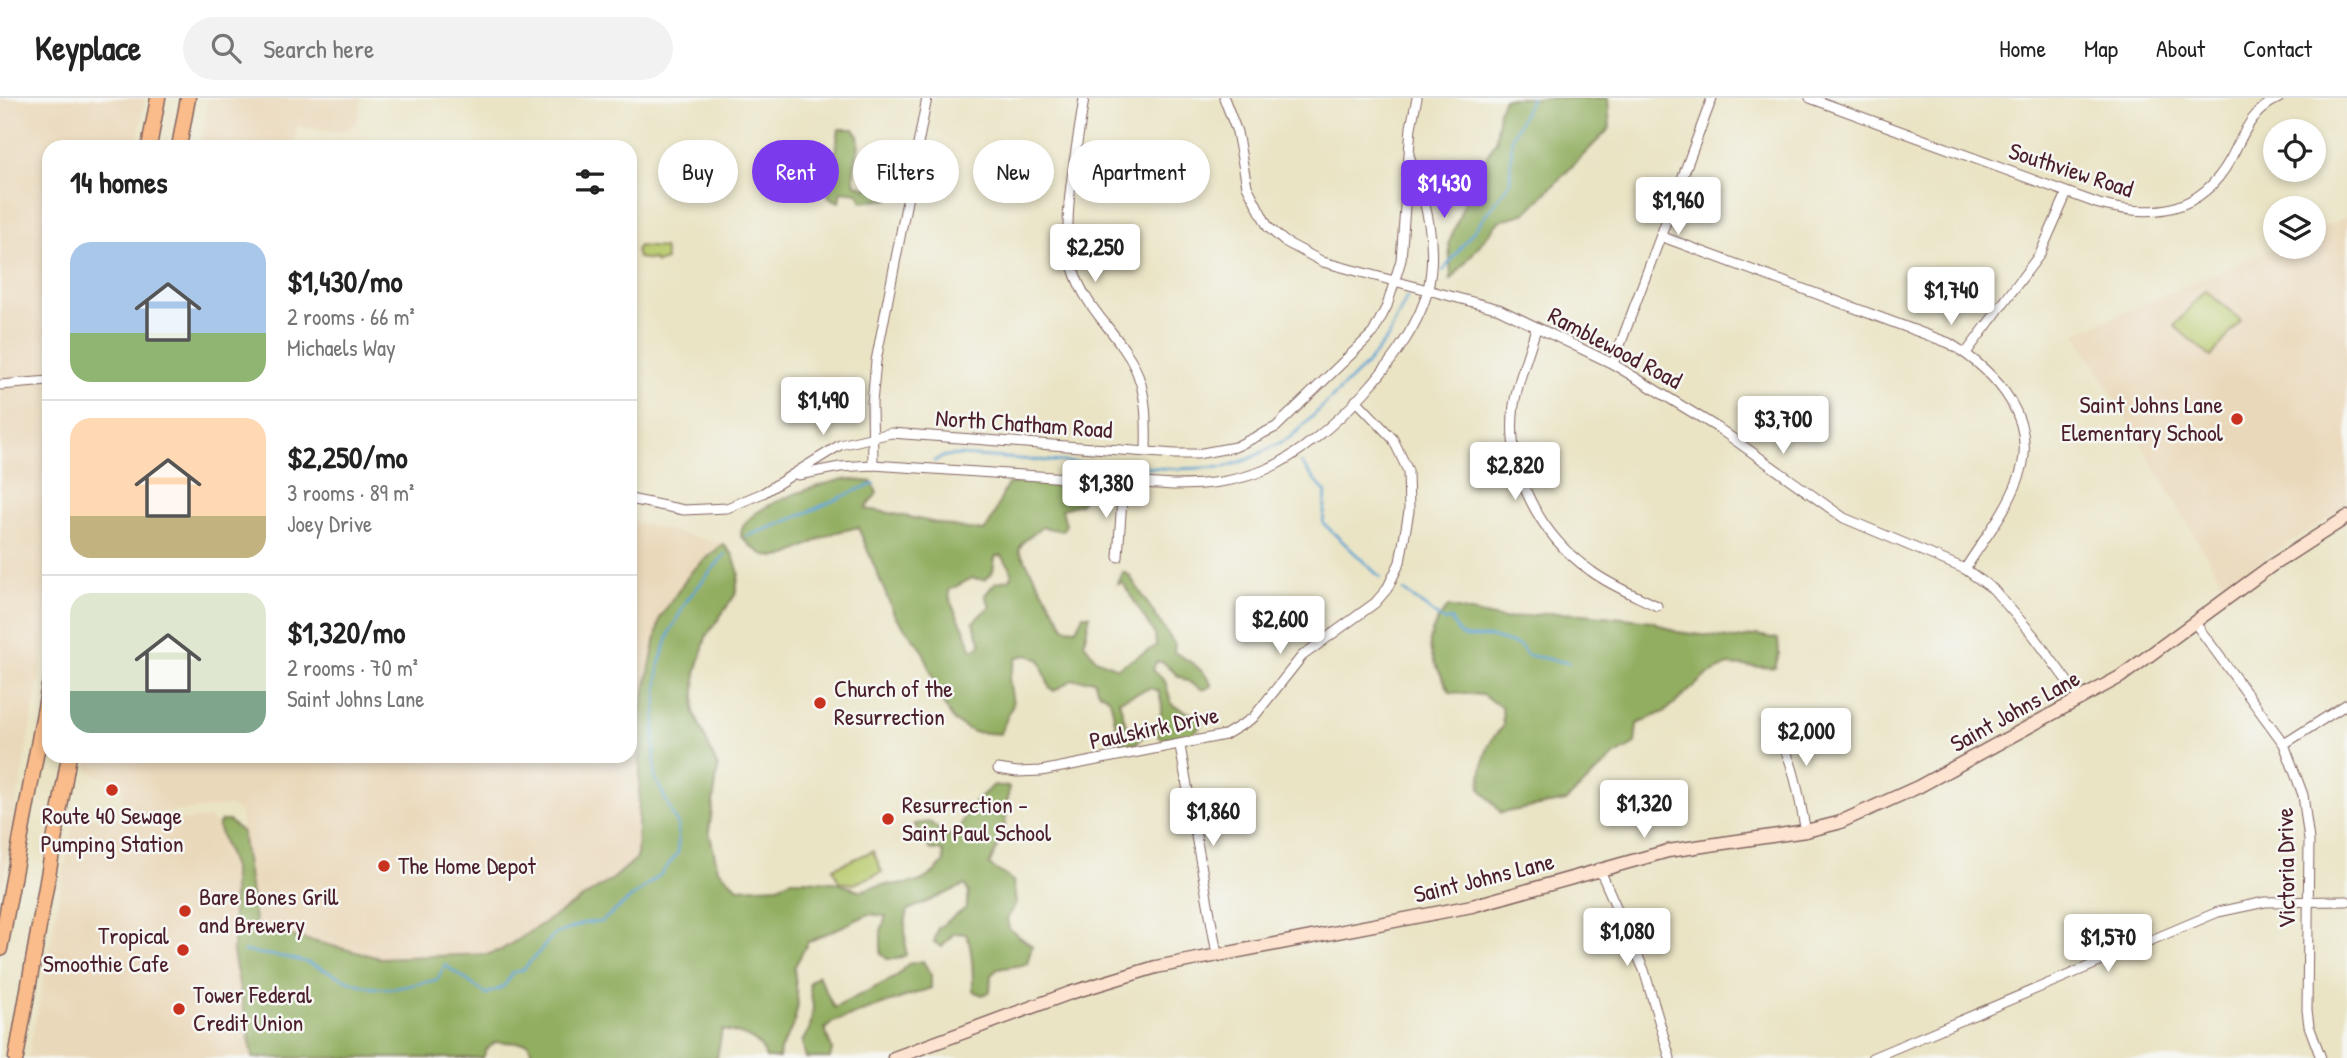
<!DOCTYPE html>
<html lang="en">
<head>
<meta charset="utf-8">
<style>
	:root { --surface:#fff; --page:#f2f2f2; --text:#222; --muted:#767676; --line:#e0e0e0; --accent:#7c3aed }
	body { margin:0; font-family:"Patrick Hand",sans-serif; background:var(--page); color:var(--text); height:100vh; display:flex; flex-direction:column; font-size:26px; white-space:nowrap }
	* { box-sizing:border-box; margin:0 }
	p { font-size:23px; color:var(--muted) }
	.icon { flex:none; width:38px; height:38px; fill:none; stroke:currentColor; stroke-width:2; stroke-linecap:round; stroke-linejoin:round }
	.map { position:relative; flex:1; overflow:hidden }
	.details { position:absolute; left:42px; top:42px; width:595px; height:623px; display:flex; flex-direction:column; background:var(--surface); border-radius:21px; box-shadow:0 4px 10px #0003 }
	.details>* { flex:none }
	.banner { position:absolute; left:658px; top:42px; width:665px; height:63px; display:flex; gap:14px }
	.controls { position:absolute; left:2263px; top:21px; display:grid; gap:14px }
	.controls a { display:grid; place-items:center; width:63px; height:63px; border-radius:50%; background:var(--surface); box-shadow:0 4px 10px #0003; font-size:35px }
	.price { position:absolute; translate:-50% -60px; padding:0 16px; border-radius:7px; background:#fff; color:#222; font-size:23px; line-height:46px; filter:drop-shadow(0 2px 4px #0008) }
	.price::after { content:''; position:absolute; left:50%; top:42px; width:21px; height:16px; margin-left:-10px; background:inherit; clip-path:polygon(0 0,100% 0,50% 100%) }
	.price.active { background:var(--accent); color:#fff }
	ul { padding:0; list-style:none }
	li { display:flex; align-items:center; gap:21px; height:175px; padding:0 28px }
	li+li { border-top:2px solid var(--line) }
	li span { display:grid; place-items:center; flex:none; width:196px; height:140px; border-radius:21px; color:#555 }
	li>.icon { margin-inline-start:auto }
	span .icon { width:84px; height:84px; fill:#fffc; stroke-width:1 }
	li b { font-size:30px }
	h2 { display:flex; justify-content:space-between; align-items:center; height:84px; padding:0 28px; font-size:30px }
	.chip { padding:0 24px; border-radius:32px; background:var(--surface); box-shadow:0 4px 10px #0003; font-size:24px; line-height:63px }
	.chip.active { background:var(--accent); color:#fff }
	header { display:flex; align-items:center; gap:42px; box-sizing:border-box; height:98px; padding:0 35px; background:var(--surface); border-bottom:2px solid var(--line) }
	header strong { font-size:33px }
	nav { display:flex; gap:38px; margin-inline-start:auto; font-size:24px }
	.search { width:490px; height:63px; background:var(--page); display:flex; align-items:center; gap:18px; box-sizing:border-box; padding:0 24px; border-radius:38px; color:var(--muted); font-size:26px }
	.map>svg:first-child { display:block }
</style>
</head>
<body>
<header>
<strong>Keyplace</strong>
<div class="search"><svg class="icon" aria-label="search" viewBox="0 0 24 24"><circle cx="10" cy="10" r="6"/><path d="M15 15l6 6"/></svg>Search here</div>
<nav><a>Home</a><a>Map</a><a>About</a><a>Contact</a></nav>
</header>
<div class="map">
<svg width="2347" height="960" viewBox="0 0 2347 960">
	<rect width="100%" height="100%" fill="#f6f6f2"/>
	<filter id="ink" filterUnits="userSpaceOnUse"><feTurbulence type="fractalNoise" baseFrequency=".0143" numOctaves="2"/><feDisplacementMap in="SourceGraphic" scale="14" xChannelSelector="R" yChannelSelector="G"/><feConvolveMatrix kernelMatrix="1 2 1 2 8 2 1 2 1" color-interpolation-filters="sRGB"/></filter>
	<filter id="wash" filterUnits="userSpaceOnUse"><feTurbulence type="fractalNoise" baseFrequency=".00686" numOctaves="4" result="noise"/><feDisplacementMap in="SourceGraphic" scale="28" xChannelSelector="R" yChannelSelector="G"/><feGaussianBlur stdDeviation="1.57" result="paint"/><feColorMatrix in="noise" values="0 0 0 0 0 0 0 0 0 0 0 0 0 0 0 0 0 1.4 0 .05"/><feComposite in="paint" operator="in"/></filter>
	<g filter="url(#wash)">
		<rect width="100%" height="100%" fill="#eae4c5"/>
		<g fill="#ead8ba">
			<path d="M0 0H146L136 49H49V527L14 718 0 715Z"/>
			<path d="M209 0H361L358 22 350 31 338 34 298 28 294 49H200Z"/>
			<path d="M2347 119V408L2224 487 2076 235 2277 149H2314V133Z"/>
			<path d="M630 423 723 446 691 474 660 521 642 607 637 760 614 780 501 852 489 856 380 860 256 829 240 714 231 708 143 717 123 714 122 683 91 676 87 669 89 658H630Z"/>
			<path d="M0 717 15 720 0 796Z"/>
			<path d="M75 717 159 725 209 720 218 728 233 770V855L253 960H28Z"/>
		</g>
		<g fill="#b8ca6d" stroke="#81744c" stroke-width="2">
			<path d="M639 148 664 150 666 162 656 165 654 162 638 160 636 152Z"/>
			<path d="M2205 192 2241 222 2211 259 2174 228Z"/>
			<path d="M873 753 882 774 854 786 839 784 833 770Z"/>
		</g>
		<g fill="#92ae60" stroke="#6e6646" stroke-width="2" fill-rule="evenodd">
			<path d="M1504 0H1608L1610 30 1526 115 1499 123 1451 182 1449 145 1475 77 1496 43 1499 12Z"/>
			<path d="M839 31H854C867 47 849 66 855 86L867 90H884L890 95 889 101 862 104 858 95 841 93 839 104 828 99Z"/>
			<path d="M844 381 872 384 877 395 865 411C905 416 943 429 984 433 996 420 998 402 1008 386L1030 383 1050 386 1064 394H1077L1085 399 1080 406 1062 411 1066 427 1062 433 1042 429 1023 444 1019 452 1065 530 1076 531 1083 517H1090L1084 545 1096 561 1117 570 1156 548 1155 537 1123 485 1118 486 1123 474 1129 477 1175 547 1174 554C1190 563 1204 571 1212 588L1203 592 1177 577 1163 564H1156L1153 572 1165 583 1172 607 1205 622C1192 641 1182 642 1160 640L1157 636 1162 608 1159 593 1150 590 1119 602 1126 627 1141 631 1144 638 1136 646 1120 645 1110 601 1098 593 1094 582H1072L1054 593 1049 589 1040 562 1028 557 1017 559 1009 580 1013 606 1000 636 973 634 954 623 943 605 922 551 895 518 858 429C848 432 836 433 826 438 789 455 774 475 741 438 739 409 820 387 844 381ZM1001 457 1010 469 1012 477 1010 481 995 485 985 497 990 508 973 524 981 546 974 552 970 549C967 527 948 510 949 492L972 480 985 482 993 473 995 459Z"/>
			<path d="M723 446 733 457 739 475 735 497 706 539 696 575 694 614 718 670 709 733 718 771 738 790 778 788 791 782H804L834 784 861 793C897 777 915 800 944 764L943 753 930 751 914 726 930 724 946 738 957 734 974 704 994 687 1009 689 1004 736 989 767 1013 783 1016 805 1007 821 1009 831 1032 848 1027 866 998 871 991 877 990 894 982 897 973 893C973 877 973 849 966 836L954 835 942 849 934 844 938 830 966 810 969 795 965 787 908 812 905 826 906 857 898 861H887L881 855V833L886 818 869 816 808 844 794 870 798 906 794 926 780 952 779 960H766C761 940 740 935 722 932L717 960H534L528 945 495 944 486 952 483 960H253L233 855V770L218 728 221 723H229L242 734 256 829 380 860 489 856 501 852 614 780 637 760 642 607 660 520 691 474Z"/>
			<path d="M1448 509 1503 521 1550 515 1583 516 1652 523 1677 534 1736 541 1757 537 1778 541 1779 556 1775 570 1728 567 1707 577 1666 613 1637 626 1635 646 1614 658 1566 703 1501 715 1480 690C1482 667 1485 644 1503 629L1502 609 1482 597 1450 594C1431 556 1417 545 1448 509Z"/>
			<path d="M923 863 931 877V890L833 924 825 931 832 952 830 960H806L802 944 810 930 813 909 809 885 818 877 834 910 896 879 908 866Z"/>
		</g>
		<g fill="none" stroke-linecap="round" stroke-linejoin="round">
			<g stroke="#5aa2d1" stroke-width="2.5">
				<path d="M1443 173 1510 85 1512 39 1531 0"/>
				<path d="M934 363 945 358 960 357 1175 371 1225 369 1249 361 1291 339 1366 267 1388 239 1407 199"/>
				<path d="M1301 365 1326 395 1323 425 1380 479"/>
				<path d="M1141 375V369L1145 366"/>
				<path d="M747 438C778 428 809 414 839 400 852 395 861 389 875 386"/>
				<path d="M1404 493 1444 523 1451 521 1459 536 1466 539H1491L1520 548 1527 557 1569 565"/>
				<path d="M244 853C264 857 289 858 308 865 331 873 355 889 378 890 399 892 417 885 437 882L445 867 486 896C498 892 508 889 511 875L523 872 554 837 584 825 601 824 661 776 678 755V728L655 679 654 641 659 566 670 534 687 502 725 456"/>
			</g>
		</g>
	</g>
	<g filter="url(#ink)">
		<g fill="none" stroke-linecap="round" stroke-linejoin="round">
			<defs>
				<g id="street">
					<path d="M1084 0C1078 47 1059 126 1073 170 1083 204 1105 223 1124 251 1147 282 1147 317 1146 353"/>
					<path d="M1224 0 1237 34 1247 88 1268 129 1284 143 1323 164 1499 211 1613 266 1718 330 1844 420 1965 471 1993 491 2034 538 2081 602"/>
					<path d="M1810 0 2099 106C2152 120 2200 116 2230 62 2244 36 2250 13 2279 0"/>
					<path d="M1663 139 1949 245C1997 274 2041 323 2018 382 2006 414 1983 442 1965 471"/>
					<path d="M1536 230C1529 255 1518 281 1514 307 1505 372 1539 437 1591 473 1611 488 1635 497 1657 508"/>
					<path d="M1966 255 2040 156 2067 95"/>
					<path d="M1613 266 1712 0"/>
					<path d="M0 287 49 283"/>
					<path d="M873 367 872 305 876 263 927 0"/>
					<path d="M798 377 840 369 873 367 1173 387C1206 387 1236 384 1267 371 1325 346 1414 253 1428 191 1438 145 1426 103 1410 60"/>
					<path d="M630 401 684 412 727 410 763 395 840 347 891 335 1175 356H1197L1235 349 1276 329 1373 235 1387 208 1401 162 1411 29 1417 0"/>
					<path d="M1118 459 1123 386"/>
					<path d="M2195 525 2284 646 2303 697 2309 742 2307 912 2309 928 2321 960"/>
					<path d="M1768 631C1794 647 1799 704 1806 733"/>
					<path d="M2284 646 2347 606"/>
					<path d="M1180 648 1217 856"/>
					<path d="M998 671 1017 674 1041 673 1225 637 1253 620 1302 558 1375 505 1387 491 1400 464 1409 413 1408 373 1393 341 1356 302"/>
					<path d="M1599 770 1644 872 1670 960"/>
					<path d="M1872 960 2218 814 2265 804 2347 803"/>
				</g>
				<path id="secondary" d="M894 960 1070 895 1156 869 1472 808 1668 753 1806 733 1838 725 1918 689 2120 579 2271 468 2347 419"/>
				<g id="primary">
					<path d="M149 49 158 0"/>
					<path d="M179 49 188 0"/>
					<path d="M0 851 49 588"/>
					<path d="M16 960 69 658"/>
				</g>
			</defs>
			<use href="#street" stroke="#826461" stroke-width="11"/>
			<use href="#secondary" stroke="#826461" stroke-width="15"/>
			<use href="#primary" stroke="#826461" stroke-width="17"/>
			<use href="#street" stroke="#fff" stroke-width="9"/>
			<use href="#secondary" stroke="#fde4d0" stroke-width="12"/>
			<use href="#primary" stroke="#f9bc8a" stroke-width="14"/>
		</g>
	</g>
	<g fill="#c8321e" stroke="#f6f6f2" stroke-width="2.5">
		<circle cx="2237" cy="321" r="7"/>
		<circle cx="820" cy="605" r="7"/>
		<circle cx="112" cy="692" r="7"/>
		<circle cx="888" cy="721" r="7"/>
		<circle cx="384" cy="768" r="7"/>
		<circle cx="185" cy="813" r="7"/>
		<circle cx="183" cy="852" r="7"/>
		<circle cx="179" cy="911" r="7"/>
	</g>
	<g text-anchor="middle" stroke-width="5" stroke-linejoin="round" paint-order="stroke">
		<g font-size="24" fill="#4a1f2b" stroke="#f6f6f2">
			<text transform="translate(2071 72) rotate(18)" y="8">Southview Road</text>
			<text transform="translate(1615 250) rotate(28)" y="8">Ramblewood Road</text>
			<text transform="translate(1024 326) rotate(4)" y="8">North Chatham Road</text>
			<text transform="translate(2015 613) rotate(-29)" y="8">Saint Johns Lane</text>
			<text transform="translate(1154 630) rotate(-12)" y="8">Paulskirk Drive</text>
			<text transform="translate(2286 770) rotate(-91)" y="8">Victoria Drive</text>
			<text transform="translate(1484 780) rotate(-14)" y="8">Saint Johns Lane</text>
		</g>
		<g font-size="24" fill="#4a1f2b" stroke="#f6f6f2" text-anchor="start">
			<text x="2223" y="315" text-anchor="end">Saint Johns Lane<tspan x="2223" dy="28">Elementary School</tspan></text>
			<text x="834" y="599">Church of the<tspan x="834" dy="28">Resurrection</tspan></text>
			<text x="902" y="715">Resurrection -<tspan x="902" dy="28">Saint Paul School</tspan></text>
			<text x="112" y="726" text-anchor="middle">Route 40 Sewage<tspan x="112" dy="28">Pumping Station</tspan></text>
			<text x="398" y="776">The Home Depot</text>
			<text x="199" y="807">Bare Bones Grill<tspan x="199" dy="28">and Brewery</tspan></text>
			<text x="169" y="846" text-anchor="end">Tropical<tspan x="169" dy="28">Smoothie Cafe</tspan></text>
			<text x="193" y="905">Tower Federal<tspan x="193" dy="28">Credit Union</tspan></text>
		</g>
	</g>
</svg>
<div class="controls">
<a><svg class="icon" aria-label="locate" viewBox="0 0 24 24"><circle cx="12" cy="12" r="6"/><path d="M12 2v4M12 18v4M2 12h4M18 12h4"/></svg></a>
<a><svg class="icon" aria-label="layers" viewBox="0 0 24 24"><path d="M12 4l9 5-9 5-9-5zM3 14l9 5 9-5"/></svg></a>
</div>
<b class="price active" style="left:1444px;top:122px">$1,430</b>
<b class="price" style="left:1678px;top:139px">$1,960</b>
<b class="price" style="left:1095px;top:186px">$2,250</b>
<b class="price" style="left:1951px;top:229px">$1,740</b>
<b class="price" style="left:823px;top:339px">$1,490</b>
<b class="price" style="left:1783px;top:358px">$3,700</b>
<b class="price" style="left:1515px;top:404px">$2,820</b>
<b class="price" style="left:1106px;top:422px">$1,380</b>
<b class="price" style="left:1280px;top:558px">$2,600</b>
<b class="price" style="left:1806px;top:670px">$2,000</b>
<b class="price" style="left:1644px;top:742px">$1,320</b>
<b class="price" style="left:1213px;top:750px">$1,860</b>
<b class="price" style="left:1627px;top:870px">$1,080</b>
<b class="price" style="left:2108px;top:876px">$1,570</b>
<div class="banner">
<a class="chip">Buy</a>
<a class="chip active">Rent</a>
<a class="chip">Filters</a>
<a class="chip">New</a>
<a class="chip">Apartment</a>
</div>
<section class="details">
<h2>14 homes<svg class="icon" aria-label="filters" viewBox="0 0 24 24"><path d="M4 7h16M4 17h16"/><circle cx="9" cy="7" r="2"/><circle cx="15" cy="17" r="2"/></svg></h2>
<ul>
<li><span style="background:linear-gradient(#a9c7e8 65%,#8fb573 0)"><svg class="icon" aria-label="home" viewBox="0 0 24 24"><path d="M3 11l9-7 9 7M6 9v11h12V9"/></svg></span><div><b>$1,430/mo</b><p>2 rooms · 66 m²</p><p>Michaels Way</p></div></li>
<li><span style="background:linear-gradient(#ffd9b3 70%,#c2b280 0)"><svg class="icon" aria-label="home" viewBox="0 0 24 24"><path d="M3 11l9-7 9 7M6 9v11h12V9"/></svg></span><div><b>$2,250/mo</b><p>3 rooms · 89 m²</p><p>Joey Drive</p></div></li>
<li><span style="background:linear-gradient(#dfe7d0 70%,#7fa58c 0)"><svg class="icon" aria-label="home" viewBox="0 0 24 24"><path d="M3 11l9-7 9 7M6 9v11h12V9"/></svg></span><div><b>$1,320/mo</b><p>2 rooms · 70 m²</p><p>Saint Johns Lane</p></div></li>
</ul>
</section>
</div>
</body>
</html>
